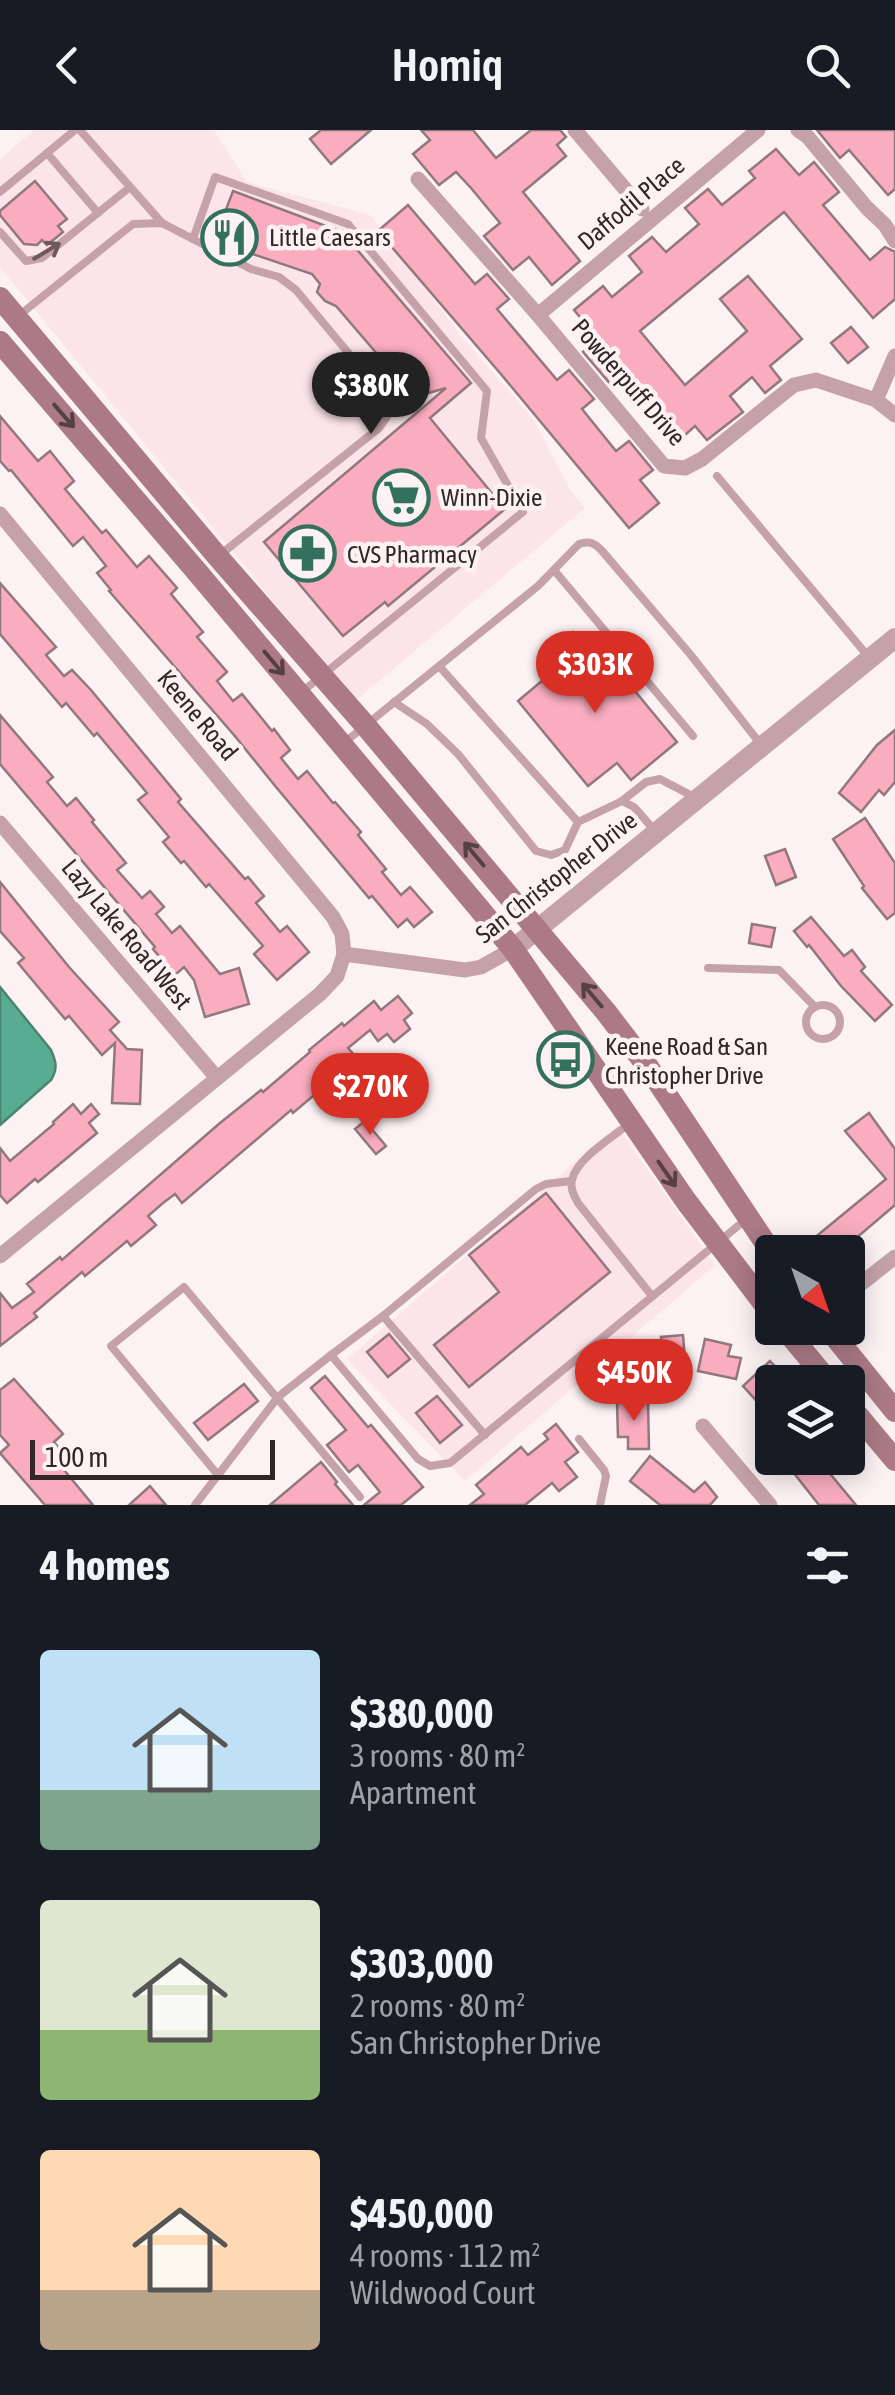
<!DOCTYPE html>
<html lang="en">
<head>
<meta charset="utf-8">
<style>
	:root { --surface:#171b24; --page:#242831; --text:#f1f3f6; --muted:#9ea1a6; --accent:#d93025 }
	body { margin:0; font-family:"Asap Condensed",sans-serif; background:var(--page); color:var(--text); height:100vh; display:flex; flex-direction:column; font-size:38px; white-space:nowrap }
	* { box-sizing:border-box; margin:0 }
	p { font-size:32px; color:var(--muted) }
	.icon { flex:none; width:55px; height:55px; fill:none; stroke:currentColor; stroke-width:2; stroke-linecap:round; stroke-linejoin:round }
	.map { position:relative; height:1375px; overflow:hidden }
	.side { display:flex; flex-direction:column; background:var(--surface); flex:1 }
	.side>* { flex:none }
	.needle { width:65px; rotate:140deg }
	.controls { position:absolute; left:755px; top:1105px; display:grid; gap:20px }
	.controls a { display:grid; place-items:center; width:110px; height:110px; border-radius:10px; background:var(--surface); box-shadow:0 5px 25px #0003; font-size:50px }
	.scale { position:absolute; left:30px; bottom:25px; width:245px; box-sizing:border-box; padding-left:10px; border:5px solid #312729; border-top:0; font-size:28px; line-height:35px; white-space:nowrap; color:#312729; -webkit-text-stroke:8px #fcf1f3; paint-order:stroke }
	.price { position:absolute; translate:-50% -85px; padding:0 22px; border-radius:35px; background:var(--accent); color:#fff; font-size:32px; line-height:65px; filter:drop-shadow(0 2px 5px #0008) }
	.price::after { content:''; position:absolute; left:50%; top:60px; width:30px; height:22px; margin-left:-15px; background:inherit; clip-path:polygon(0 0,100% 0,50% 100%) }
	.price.on { background:#222; color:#fff }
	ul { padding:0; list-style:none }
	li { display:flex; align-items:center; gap:30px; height:250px; padding:0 40px }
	li span { display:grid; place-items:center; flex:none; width:280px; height:200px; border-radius:10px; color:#555 }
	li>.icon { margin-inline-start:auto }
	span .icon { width:120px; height:120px; fill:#fffc; stroke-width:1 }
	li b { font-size:42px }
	h2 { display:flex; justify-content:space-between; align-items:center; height:120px; padding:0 40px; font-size:42px }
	header { display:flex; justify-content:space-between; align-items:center; height:130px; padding:0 40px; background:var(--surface); font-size:45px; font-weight:600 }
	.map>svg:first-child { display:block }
</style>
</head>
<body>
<header><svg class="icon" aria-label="back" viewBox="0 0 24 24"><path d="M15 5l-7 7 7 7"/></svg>Homiq<svg class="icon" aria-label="search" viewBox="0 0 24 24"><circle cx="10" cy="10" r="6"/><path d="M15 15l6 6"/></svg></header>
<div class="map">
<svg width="895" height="1375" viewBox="0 0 895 1375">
	<rect width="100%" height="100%" fill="#fcf1f3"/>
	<g fill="#fce5ea">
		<path d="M34 0H214L247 52 370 85 462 207 534 290 570 360 585 378 355 571 0 137V29Z"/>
		<path d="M617 996 715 1135 465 1351 347 1229Z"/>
	</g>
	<path fill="#58ac92" stroke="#4c8472" stroke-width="2.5" d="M0 857 51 920C56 931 58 939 51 950L0 995Z"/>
	<g fill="#f9adbf" stroke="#91787d" stroke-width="2.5">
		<path d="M321 0H371L331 34 310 9Z"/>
		<path d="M421 0H473L496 28 531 0H560L566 7 557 15 566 26 523 62 580 131 552 155 529 127 513 140 484 106 500 93 471 58 456 42 439 55 413 24 430 10Z"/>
		<path d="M817 0H895V59L888 65 849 20 840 28Z"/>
		<path d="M776 19 799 45 814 32 839 62 823 75 870 130 885 117 895 122V169L873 188 784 82 640 201 685 255 747 201 720 169 748 146 802 209 770 236 781 250 765 263 752 247 730 266 743 282 707 310 695 296 676 313 651 284 656 279 627 244 612 256 583 222 598 209 574 180 603 156 612 167 642 142 629 126 652 107 666 122 699 94 685 78 708 59 722 75 755 48 749 41Z"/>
		<path d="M35 51 67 89 58 96 63 102 47 115 42 110 37 115 24 114 0 85V81Z"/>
		<path d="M233 61 342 102 471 253 430 288 505 379 388 476 385 472 343 506 264 412 446 258 401 271 396 246 336 176 325 171 317 162 320 154 312 144 214 111Z"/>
		<path d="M408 75 475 154 487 144 509 169 497 179 557 250 569 240 594 269 582 279 616 321 629 311 653 340 640 350 659 373 629 398 500 243 378 101Z"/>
		<path d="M851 197 868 217 848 233 831 213Z"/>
		<path d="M0 286 38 331 50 321 74 351 65 359 102 403 106 400 137 437 149 426 177 458 171 464 203 502 197 507 227 542 217 551 233 571 242 564 272 601 274 599 290 620 281 628 298 649 307 641 333 673 335 672 361 702 358 705 386 739 382 742 401 765 410 757 432 782 414 797 407 789 398 797 372 766 369 768 276 657 234 605 109 461 111 460 97 443 106 436 83 407 73 416 11 340 9 341 0 331Z"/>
		<path d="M0 453 56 517 46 525 64 546 72 540 91 560 181 669 178 672 245 749 248 747 264 766 256 773 280 802 287 796 309 822 277 850 254 824 263 816 209 754 206 757 184 731 181 733 163 712 169 707 138 670 147 663 97 603 94 606 66 573 62 577 0 504Z"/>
		<path d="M573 502 603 539 611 532 677 612 631 650 617 633 588 656 518 571 562 534 551 521Z"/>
		<path d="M0 585 53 647 47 652 67 676 76 668 94 690 92 692 126 733 117 740 135 760 142 768 150 761 164 777 156 784 172 803 180 796 220 844 239 838 249 874 205 887 194 850 184 837 175 845 153 819 155 817 0 634Z"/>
		<path d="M895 600V652L884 665 879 660 861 682 839 663 877 615Z"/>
		<path d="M865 688 895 733V783L887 789 862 758 864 756 833 709Z"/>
		<path d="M785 719 796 747 776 755 765 726Z"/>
		<path d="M0 752 69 837 119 892 110 900 127 919 142 920 140 974 112 973 115 913 102 925 69 886 65 889 18 833 24 828 0 801Z"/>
		<path d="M811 787 844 826 852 820 865 837 861 841 892 875 875 891 841 856 809 815 807 817 794 801Z"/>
		<path d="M752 794 775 798 771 817 749 813Z"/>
		<path d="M398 866 412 883 404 890 410 899 394 912 387 904 378 911 370 900 348 918 356 927 324 952 326 955 293 983 291 980 182 1073 175 1064 163 1073 148 1086 156 1095 131 1116 127 1111 85 1146 82 1142 34 1183 37 1187 0 1216V1163L12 1178 34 1162 27 1154 60 1127 62 1130 220 993 261 960 263 962 310 922 309 920 342 893 344 896 374 871 381 880Z"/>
		<path d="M73 974 81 984 91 974 99 984 89 993 97 1003 38 1052 35 1049 7 1073 0 1065V1018L10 1031 54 994 53 992Z"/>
		<path d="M869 983 895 1019V1075L855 1109 857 1111 843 1122H814L807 1114 886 1049 845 1001Z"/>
		<path d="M365 991 386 1016 376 1024 355 999Z"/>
		<path d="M546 1063 610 1142 469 1257 434 1215 499 1162 469 1125Z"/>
		<path d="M389 1204 410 1229 388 1247 367 1222Z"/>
		<path d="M683 1205 686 1242 675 1243 676 1256 654 1257 651 1220 662 1219 661 1207Z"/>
		<path d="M705 1209 731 1215 728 1226 741 1228 736 1249 698 1241Z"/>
		<path d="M770 1231 790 1252H772V1288L743 1256Z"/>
		<path d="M325 1246 368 1297 371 1295 423 1357 401 1375H364L380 1362 358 1335 349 1342 327 1315 346 1300 311 1258Z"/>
		<path d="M14 1249 63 1304 54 1312 63 1323 55 1329 93 1375H45L0 1323 9 1315 0 1305V1260Z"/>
		<path d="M244 1254 258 1271 208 1310 194 1293Z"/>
		<path d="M437 1266 462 1295 440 1313 416 1283Z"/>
		<path d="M648 1272 649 1319H628V1307H618L617 1273Z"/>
		<path d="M556 1294 578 1322 565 1332 577 1347 559 1361 552 1353 525 1375H470L484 1364 476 1355 521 1317 528 1325 548 1309 544 1304Z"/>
		<path d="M650 1326 694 1362 705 1352 717 1367 710 1375H660L630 1351Z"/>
		<path d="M782 1328H817L856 1375H819Z"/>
		<path d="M321 1332 337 1352 335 1354 353 1375H270Z"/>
		<path d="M150 1356 166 1375H129Z"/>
	</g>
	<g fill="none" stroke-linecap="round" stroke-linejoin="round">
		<g stroke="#c5a2aa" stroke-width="8">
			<path d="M80 0 162 93"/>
			<path d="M47 23 98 83"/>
			<path d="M0 62 75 0"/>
			<path d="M0 102 26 131 42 128 130 57"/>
			<path d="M193 109 215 47 348 94 487 261 481 308 523 382 303 561"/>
			<path d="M17 187 133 94 162 93 251 139 279 147 296 160 390 273 389 284 379 298 221 424"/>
			<path d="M717 346 867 525"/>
			<path d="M554 440 693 606"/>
			<path d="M394 572 427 594 458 624 536 721 551 725 565 720 578 692 439 536"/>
			<path d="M345 612 538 456 579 414C590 410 596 414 603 422L690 524 762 616"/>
			<path d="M622 671 634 677 655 701"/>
			<path d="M578 692 622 671 646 652 660 649 696 668"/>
			<path d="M708 838 779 840 815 877"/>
			<circle cx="823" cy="892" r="17"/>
			<path d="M630 993C614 1006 576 1029 572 1050 570 1059 574 1065 578 1073L652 1166"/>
			<path d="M383 1186 485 1305"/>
			<path d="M331 1225 383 1186 536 1059 546 1054 571 1051"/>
			<path d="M579 1309 604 1340 606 1346 600 1375"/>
			<path d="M218 1345 111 1216 184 1157 360 1367"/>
			<path d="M195 1375 278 1267 331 1225 418 1329 430 1336 450 1333 744 1091"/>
		</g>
		<g stroke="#c5a2aa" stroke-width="15">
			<path d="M575 0 642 79"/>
			<path d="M798 0 807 6 867 78 885 95 895 111"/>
			<path d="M418 49 538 185 664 336 685 338 702 329 794 255 816 250 876 270 895 285"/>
			<path d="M538 185 758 0"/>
			<path d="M876 270 895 226"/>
			<path d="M0 384 333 787 342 804 344 824"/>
			<path d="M0 693 217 948"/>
			<path d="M0 1126 320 864 337 846 344 824 465 840 481 837 513 819"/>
			<path d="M848 1164 895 1127"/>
			<path d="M703 1296 770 1375"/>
		</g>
		<path stroke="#c5a2aa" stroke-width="20" d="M513 819 895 508"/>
		<g stroke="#ab7a86" stroke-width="22">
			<path d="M0 168 218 427 365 595 606 882 648 937 772 1123"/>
			<path d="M0 212 198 443 513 819 686 1071 772 1184"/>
			<path d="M784 1198 829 1252"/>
			<path d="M828 1198 895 1281"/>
			<path d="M848 1274 895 1330"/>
		</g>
	</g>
	<defs><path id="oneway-shaft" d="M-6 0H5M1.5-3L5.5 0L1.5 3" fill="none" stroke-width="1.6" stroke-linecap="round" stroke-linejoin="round" transform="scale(2.5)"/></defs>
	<use stroke="#6c585d" href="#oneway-shaft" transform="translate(47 121) rotate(-31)"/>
	<g stroke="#564045">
		<use href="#oneway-shaft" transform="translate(64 286) rotate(49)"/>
		<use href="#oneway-shaft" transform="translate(274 533) rotate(50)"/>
		<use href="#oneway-shaft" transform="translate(474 724) rotate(-130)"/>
		<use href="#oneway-shaft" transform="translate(592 865) rotate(-130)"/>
		<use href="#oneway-shaft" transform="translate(667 1044) rotate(55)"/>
	</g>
	<defs>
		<symbol id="restaurant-ring" viewBox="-11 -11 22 22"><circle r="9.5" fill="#fcf1f3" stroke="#33715e" stroke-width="1.5"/><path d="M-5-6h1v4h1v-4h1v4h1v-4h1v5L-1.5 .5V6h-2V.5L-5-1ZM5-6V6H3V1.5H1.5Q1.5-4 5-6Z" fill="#33715e"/></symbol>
		<symbol id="supermarket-ring" viewBox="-11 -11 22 22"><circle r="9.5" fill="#fcf1f3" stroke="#33715e" stroke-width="1.5"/><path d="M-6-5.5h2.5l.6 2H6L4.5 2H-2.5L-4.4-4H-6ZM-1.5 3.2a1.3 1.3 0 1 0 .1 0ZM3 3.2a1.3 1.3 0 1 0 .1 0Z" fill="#33715e"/></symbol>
		<symbol id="pharmacy-ring" viewBox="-11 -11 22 22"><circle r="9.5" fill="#fcf1f3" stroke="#33715e" stroke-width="1.5"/><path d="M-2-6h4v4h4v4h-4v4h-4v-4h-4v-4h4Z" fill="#33715e"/></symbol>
		<symbol id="bus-ring" viewBox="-11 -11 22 22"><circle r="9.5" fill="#fcf1f3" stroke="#33715e" stroke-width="1.5"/><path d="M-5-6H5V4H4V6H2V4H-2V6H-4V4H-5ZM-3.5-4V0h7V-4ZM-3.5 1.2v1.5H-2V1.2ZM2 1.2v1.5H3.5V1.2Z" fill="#33715e"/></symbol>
	</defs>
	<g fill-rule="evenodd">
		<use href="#restaurant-ring" x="198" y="76" width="63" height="63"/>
		<use href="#supermarket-ring" x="370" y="336" width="63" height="63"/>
		<use href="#pharmacy-ring" x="276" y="392" width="63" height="63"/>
		<use href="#bus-ring" x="534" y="898" width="63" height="63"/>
	</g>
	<g text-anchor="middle" stroke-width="9" stroke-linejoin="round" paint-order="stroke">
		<g font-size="25" fill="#312729" stroke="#fcf1f3">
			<text transform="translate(631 73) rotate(-40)" y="9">Daffodil Place</text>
			<text transform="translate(629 252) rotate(49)" y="9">Powderpuff Drive</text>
			<text transform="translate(198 585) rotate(50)" y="9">Keene Road</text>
			<text transform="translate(556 747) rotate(-38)" y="9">San Christopher Drive</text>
			<text transform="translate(127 804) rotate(50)" y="9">Lazy Lake Road West</text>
		</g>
		<g font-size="25" fill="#312729" stroke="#fcf1f3" text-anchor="start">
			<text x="269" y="116">Little Caesars</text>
			<text x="441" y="376">Winn-Dixie</text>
			<text x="347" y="433">CVS Pharmacy</text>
			<text x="605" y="925">Keene Road &amp; San<tspan x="605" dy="29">Christopher Drive</tspan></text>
		</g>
	</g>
</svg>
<div class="controls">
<a><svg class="needle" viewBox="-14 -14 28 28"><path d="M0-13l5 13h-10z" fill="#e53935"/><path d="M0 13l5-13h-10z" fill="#9ea1a6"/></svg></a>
<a><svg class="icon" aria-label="layers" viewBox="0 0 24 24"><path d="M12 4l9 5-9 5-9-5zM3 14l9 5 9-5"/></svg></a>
</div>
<div class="scale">100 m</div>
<b class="price on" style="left:371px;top:307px">$380K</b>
<b class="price" style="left:595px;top:586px">$303K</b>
<b class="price" style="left:370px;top:1008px">$270K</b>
<b class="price" style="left:634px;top:1294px">$450K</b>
</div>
<section class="side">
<h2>4 homes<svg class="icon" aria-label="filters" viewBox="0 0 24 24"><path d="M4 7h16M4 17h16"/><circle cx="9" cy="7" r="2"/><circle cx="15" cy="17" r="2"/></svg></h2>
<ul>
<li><span style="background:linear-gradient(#bfe0f5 70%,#7fa58c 0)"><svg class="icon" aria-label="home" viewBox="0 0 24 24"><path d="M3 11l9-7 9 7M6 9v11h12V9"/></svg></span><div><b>$380,000</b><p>3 rooms · 80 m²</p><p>Apartment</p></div></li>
<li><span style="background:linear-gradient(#dfe7d0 65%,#8fb573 0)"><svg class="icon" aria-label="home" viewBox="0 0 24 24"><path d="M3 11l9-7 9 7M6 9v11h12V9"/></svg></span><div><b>$303,000</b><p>2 rooms · 80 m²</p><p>San Christopher Drive</p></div></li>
<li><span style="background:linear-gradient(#ffd9b3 70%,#b9a48a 0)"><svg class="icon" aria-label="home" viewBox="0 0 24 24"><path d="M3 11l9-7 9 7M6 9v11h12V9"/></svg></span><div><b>$450,000</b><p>4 rooms · 112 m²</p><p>Wildwood Court</p></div></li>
</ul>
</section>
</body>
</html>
